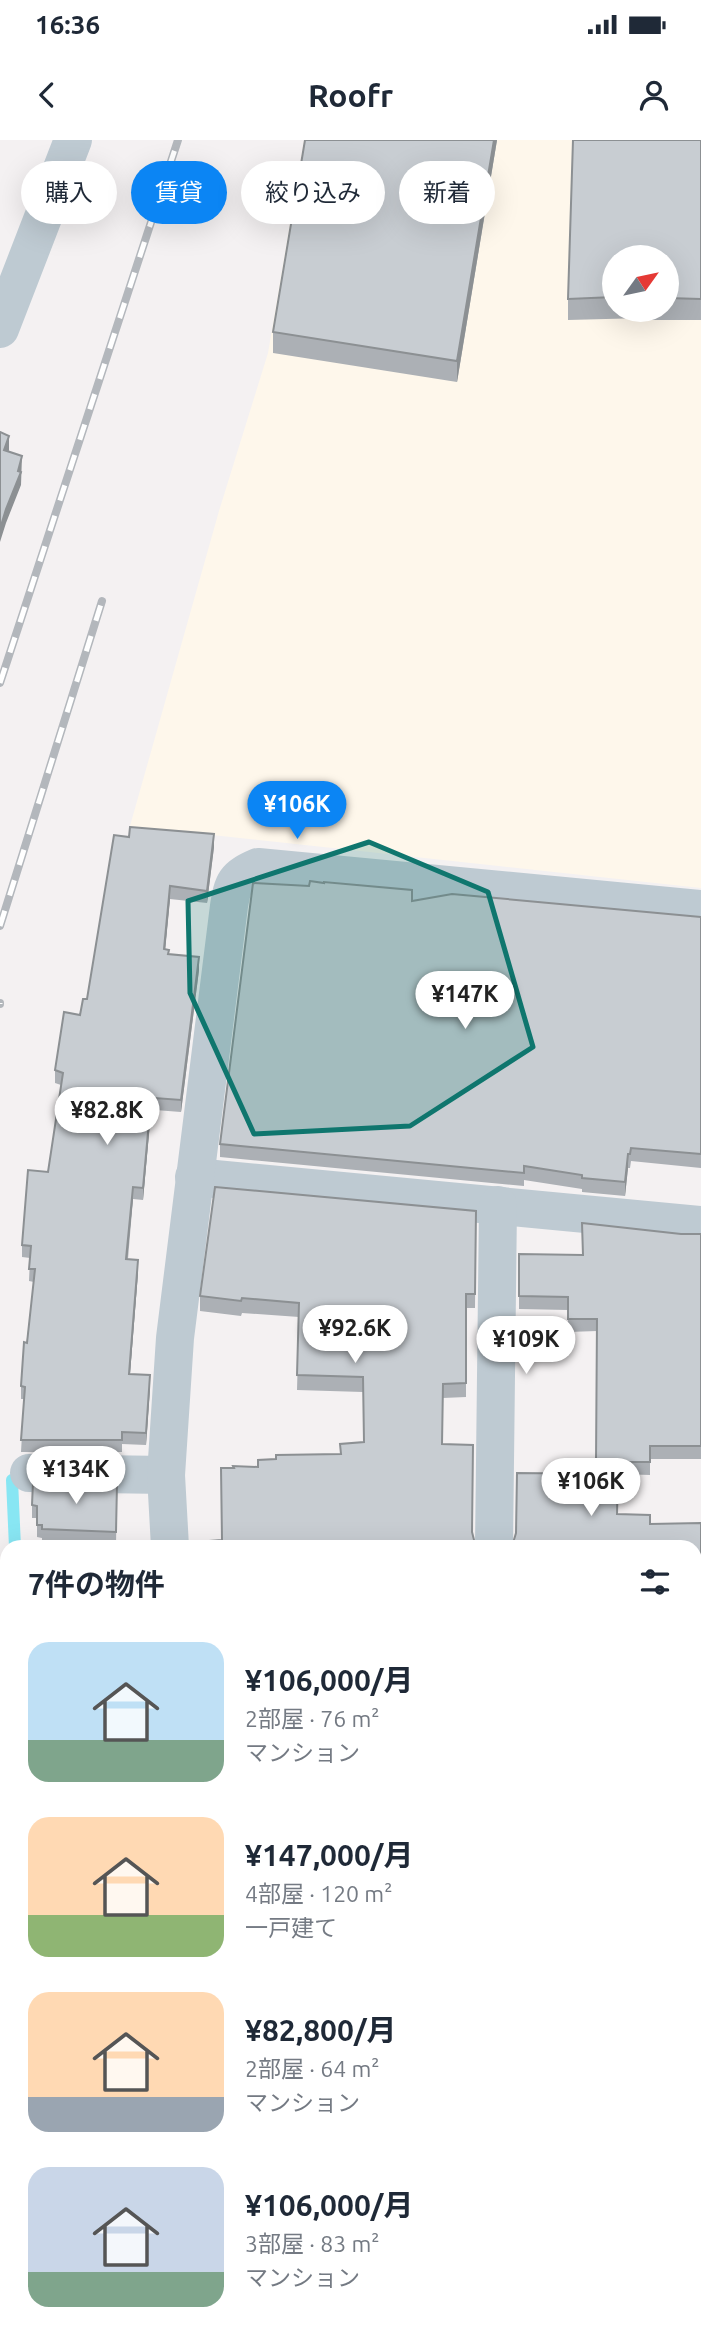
<!DOCTYPE html>
<html lang="ja">
<head>
<meta charset="utf-8">
<style>
	:root { --surface:#fff; --page:#f2f2f3; --text:#1f2937; --muted:#747a83; --accent:#0b85f4 }
	body { margin:0; font-family:Ubuntu,"Noto Sans JP",sans-serif; background:var(--page); color:var(--text); height:100vh; display:flex; flex-direction:column; font-size:26px; white-space:nowrap }
	* { box-sizing:border-box; margin:0 }
	p { font-size:23px; color:var(--muted) }
	.icon { flex:none; width:38px; height:38px; fill:none; stroke:currentColor; stroke-width:2; stroke-linecap:round; stroke-linejoin:round }
	.map { position:relative; flex:1; overflow:hidden }
	.side { position:absolute; left:0px; top:1400px; width:702px; height:800px; display:flex; flex-direction:column; background:var(--surface); border-radius:21px 21px 0 0; box-shadow:0 7px 28px #0002 }
	.side>* { flex:none }
	.banner { position:absolute; left:21px; top:21px; width:660px; height:63px; display:flex; gap:14px }
	.needle { width:46px; rotate:57deg }
	.fabs { position:absolute; left:602px; top:105px; display:grid; gap:14px }
	.fabs a { display:grid; place-items:center; width:77px; height:77px; border-radius:50%; background:var(--surface); box-shadow:0 7px 28px #0002; font-size:35px }
	.price { position:absolute; translate:-50% -60px; padding:0 16px; border-radius:24px; background:#fff; color:#222; font-size:23px; line-height:46px; filter:drop-shadow(0 2px 4px #0008) }
	.price::after { content:''; position:absolute; left:50%; top:42px; width:21px; height:16px; margin-left:-10px; background:inherit; clip-path:polygon(0 0,100% 0,50% 100%) }
	.price.on { background:var(--accent); color:#fff }
	ul { padding:0; list-style:none }
	li { display:flex; align-items:center; gap:21px; height:175px; padding:0 28px }
	li span { display:grid; place-items:center; flex:none; width:196px; height:140px; border-radius:21px; color:#555 }
	li>.icon { margin-inline-start:auto }
	span .icon { width:84px; height:84px; fill:#fffc; stroke-width:1 }
	li b { font-size:30px }
	h2 { display:flex; justify-content:space-between; align-items:center; height:84px; padding:0 28px; font-size:30px }
	.chip { padding:0 24px; border-radius:32px; background:var(--surface); box-shadow:0 7px 28px #0002; font-size:24px; line-height:63px }
	.chip.on { background:var(--accent); color:#fff }
	.status { display:flex; justify-content:space-between; align-items:center; height:49px; padding:0 35px; background:var(--surface); direction:ltr }
	.status svg { height:19px; fill:currentColor }
	header { display:flex; justify-content:space-between; align-items:center; height:91px; padding:0 28px; background:var(--surface); font-size:32px; font-weight:700 }
	.map>svg:first-child { display:block }
</style>
</head>
<body>
<div class="status"><b>16:36</b><svg viewBox="0 0 49 12"><path d="M0 12V9h3v3zM5 12V6h3v6zM10 12V3h3v9zM15 12V0h3v12zM26 1h20v11H26zM47 4h2v5h-2z"/></svg></div>
<header><svg class="icon" aria-label="back" viewBox="0 0 24 24"><path d="M15 5l-7 7 7 7"/></svg>Roofr<svg class="icon" aria-label="person" viewBox="0 0 24 24"><circle cx="12" cy="8" r="4"/><path d="M4 21q1-7 8-7t8 7"/></svg></header>
<div class="map">
<svg width="701" height="2199" viewBox="0 0 701 2199">
	<rect width="100%" height="100%" fill="#f4f1f2"/>
	<path fill="#fef7eb" fill-rule="evenodd" d="M304 0H701V748L130 686 219 371 268 213ZM614 117H667V170H614Z"/>
	<g fill="none" stroke-linecap="round" stroke-linejoin="round">
		<g stroke="#88e6f3" stroke-width="12">
			<path d="M12 1340 15 1407"/>
			<path d="M237 2193 240 2199"/>
		</g>
		<g stroke="#becad2" stroke-width="38">
			<path d="M0 189 73 0"/>
			<path d="M194 1037 701 1085"/>
			<path d="M29 1333 166 1335"/>
			<path d="M170 1407 166 1335 175 1198 229 766C233 742 235 737 258 727L701 769"/>
			<path d="M494 1407 498 1065"/>
			<path d="M695 1894H701"/>
			<path d="M378 2193 380 2199"/>
		</g>
		<defs>
			<g id="rail">
				<path d="M0 543 178 0"/>
				<path d="M0 786 102 461"/>
				<path d="M0 864V863"/>
			</g>
		</defs>
		<use href="#rail" stroke="#b3b7bc" stroke-width="8"/>
		<use href="#rail" stroke="#fff" stroke-width="5" stroke-dasharray="16" stroke-linecap="butt"/>
	</g>
	<g fill="#acb0b5" fill-rule="evenodd">
		<path d="M305 0H497L457 242 273 213V192Z"/>
		<path d="M701 0V180H644V178L568 180V159ZM614 117H667V170H614Z"/>
		<path d="M114 695 214 707 207 763 170 759 165 810 169 814 199 830 181 972 155 970 154 983H150L143 1060 133 1059 128 1119 138 1133 130 1234 150 1247 146 1305 122 1304V1312H21L24 1259H21V1246L34 1142 29 1141 30 1118 22 1117V1105L48 1032 61 945 55 943V930L87 859Z"/>
		<path d="M412 761 701 777V1028L631 1021 630 1028H628L625 1056 582 1052V1049L524 1040V1046L220 1017V1004Z"/>
		<path d="M476 1071 475 1168H466V1257L443 1258 222 1400 258 1327 276 1319 340 1314V1304L364 1302 363 1252 297 1250 299 1177 242 1173 241 1176 200 1171V1156Z"/>
		<path d="M681 1094H701V1319H650V1335L618 1334 617 1374 650 1384 701 1383V1478H695V1407H509L596 1334 597 1191 568 1192V1170L519 1169V1114L583 1115Z"/>
		<path d="M117 1344 116 1405 42 1402V1398L37 1397V1378H32V1365Z"/>
		<rect x="695" y="1525" width="6" height="173"/>
		<rect x="695" y="1932" width="6" height="74"/>
		<rect x="0" y="1962" width="7" height="67"/>
		<rect x="695" y="2098" width="6" height="65"/>
		<path d="M256 2193H355L357 2199H258Z"/>
	</g>
	<g fill="#8c9093">
		<path d="M494 0H497L457 242V221Z"/>
		<path d="M9 296V310L4 323V310Z"/>
		<path d="M22 316 21 345 6 383 0 402V389L18 331Z"/>
		<path d="M214 694V707L207 763V751Z"/>
		<path d="M170 746V759L164 822V809Z"/>
		<path d="M199 817V830L181 972V960Z"/>
		<path d="M150 970V983L143 1060V1048Z"/>
		<path d="M628 1014V1028L625 1056V1042Z"/>
		<path d="M133 1047V1059L126 1131V1119Z"/>
		<path d="M138 1120V1133L129 1246V1234Z"/>
		<path d="M150 1235V1247L146 1305V1293Z"/>
	</g>
	<g fill="#c8cdd2" stroke="#8c9093" stroke-width="2">
		<path d="M305 0H494L457 221 273 192Z"/>
		<path d="M573 0H701V159L667 158V117H614V157L568 159Z"/>
		<path d="M0 292 9 296 4 310 22 316 18 331 21 332 6 369 0 389Z"/>
		<path d="M130 687 214 694 207 751 170 746 164 809 169 810 168 814 199 817 181 960 155 958 154 971 150 970 143 1048 133 1047 126 1119 138 1120 129 1234 150 1235 146 1293 122 1292V1300H21L25 1247 21 1246 24 1202 27 1203 35 1129H29L31 1106 22 1105 28 1030 48 1032 63 933 55 930 64 872 80 875 83 859H87L114 695 129 697Z"/>
		<path d="M310 741 324 743V742L412 750V761L452 754 701 777V1014L631 1008 630 1014H628L625 1042 582 1038V1035L524 1026V1033L220 1004 253 743 309 746Z"/>
		<path d="M215 1047 476 1071 475 1154H466V1243L443 1244 442 1304 473 1305 472 1392 475 1404 479 1407H197V1402L222 1400 221 1328H234L233 1326 258 1327V1320L276 1319V1315L341 1314 340 1304 364 1302 363 1237 297 1235 299 1163 242 1158 241 1161 200 1156Z"/>
		<path d="M582 1083 681 1094H701V1306H650V1322H596L597 1179H568V1157L519 1156V1114L583 1115Z"/>
		<path d="M517 1333 618 1334 617 1374 650 1375V1384L701 1383V1464H695V1407H509L513 1403 516 1393Z"/>
		<path d="M33 1342 117 1344 116 1392 42 1389V1385H37V1366L32 1365Z"/>
		<rect x="695" y="1525" width="6" height="158"/>
		<rect x="695" y="1932" width="6" height="60"/>
		<rect x="0" y="1962" width="7" height="47"/>
		<rect x="695" y="2098" width="6" height="51"/>
		<path d="M261 2193H355L357 2199H264Z"/>
		<path d="M573 2193H637V2199H572Z"/>
	</g>
	<path fill="#0f766e" fill-opacity="0.2" stroke="#0f766e" stroke-width="5" stroke-linejoin="round" d="M369 702 488 752 533 907 410 986 254 994 190 853 188 761Z"/>
</svg>
<div class="fabs">
<a><svg class="needle" viewBox="-14 -14 28 28"><path d="M0-13l5 13h-10z" fill="#e53935"/><path d="M0 13l5-13h-10z" fill="#747a83"/></svg></a>
</div>
<b class="price on" style="left:297px;top:701px">¥106K</b>
<b class="price" style="left:465px;top:891px">¥147K</b>
<b class="price" style="left:107px;top:1007px">¥82.8K</b>
<b class="price" style="left:355px;top:1225px">¥92.6K</b>
<b class="price" style="left:526px;top:1236px">¥109K</b>
<b class="price" style="left:76px;top:1366px">¥134K</b>
<b class="price" style="left:591px;top:1378px">¥106K</b>
<div class="banner">
<a class="chip">購入</a>
<a class="chip on">賃貸</a>
<a class="chip">絞り込み</a>
<a class="chip">新着</a>
</div>
<section class="side">
<h2>7件の物件<svg class="icon" aria-label="filters" viewBox="0 0 24 24"><path d="M4 7h16M4 17h16"/><circle cx="9" cy="7" r="2"/><circle cx="15" cy="17" r="2"/></svg></h2>
<ul>
<li><span style="background:linear-gradient(#bfe0f5 70%,#7fa58c 0)"><svg class="icon" aria-label="home" viewBox="0 0 24 24"><path d="M3 11l9-7 9 7M6 9v11h12V9"/></svg></span><div><b>¥106,000/月</b><p>2部屋 · 76 m²</p><p>マンション</p></div></li>
<li><span style="background:linear-gradient(#ffd9b3 70%,#8fb573 0)"><svg class="icon" aria-label="home" viewBox="0 0 24 24"><path d="M3 11l9-7 9 7M6 9v11h12V9"/></svg></span><div><b>¥147,000/月</b><p>4部屋 · 120 m²</p><p>一戸建て</p></div></li>
<li><span style="background:linear-gradient(#ffd9b3 75%,#9aa5b1 0)"><svg class="icon" aria-label="home" viewBox="0 0 24 24"><path d="M3 11l9-7 9 7M6 9v11h12V9"/></svg></span><div><b>¥82,800/月</b><p>2部屋 · 64 m²</p><p>マンション</p></div></li>
<li><span style="background:linear-gradient(#c9d6e8 75%,#7fa58c 0)"><svg class="icon" aria-label="home" viewBox="0 0 24 24"><path d="M3 11l9-7 9 7M6 9v11h12V9"/></svg></span><div><b>¥106,000/月</b><p>3部屋 · 83 m²</p><p>マンション</p></div></li>
</ul>
</section>
</div>
</body>
</html>
